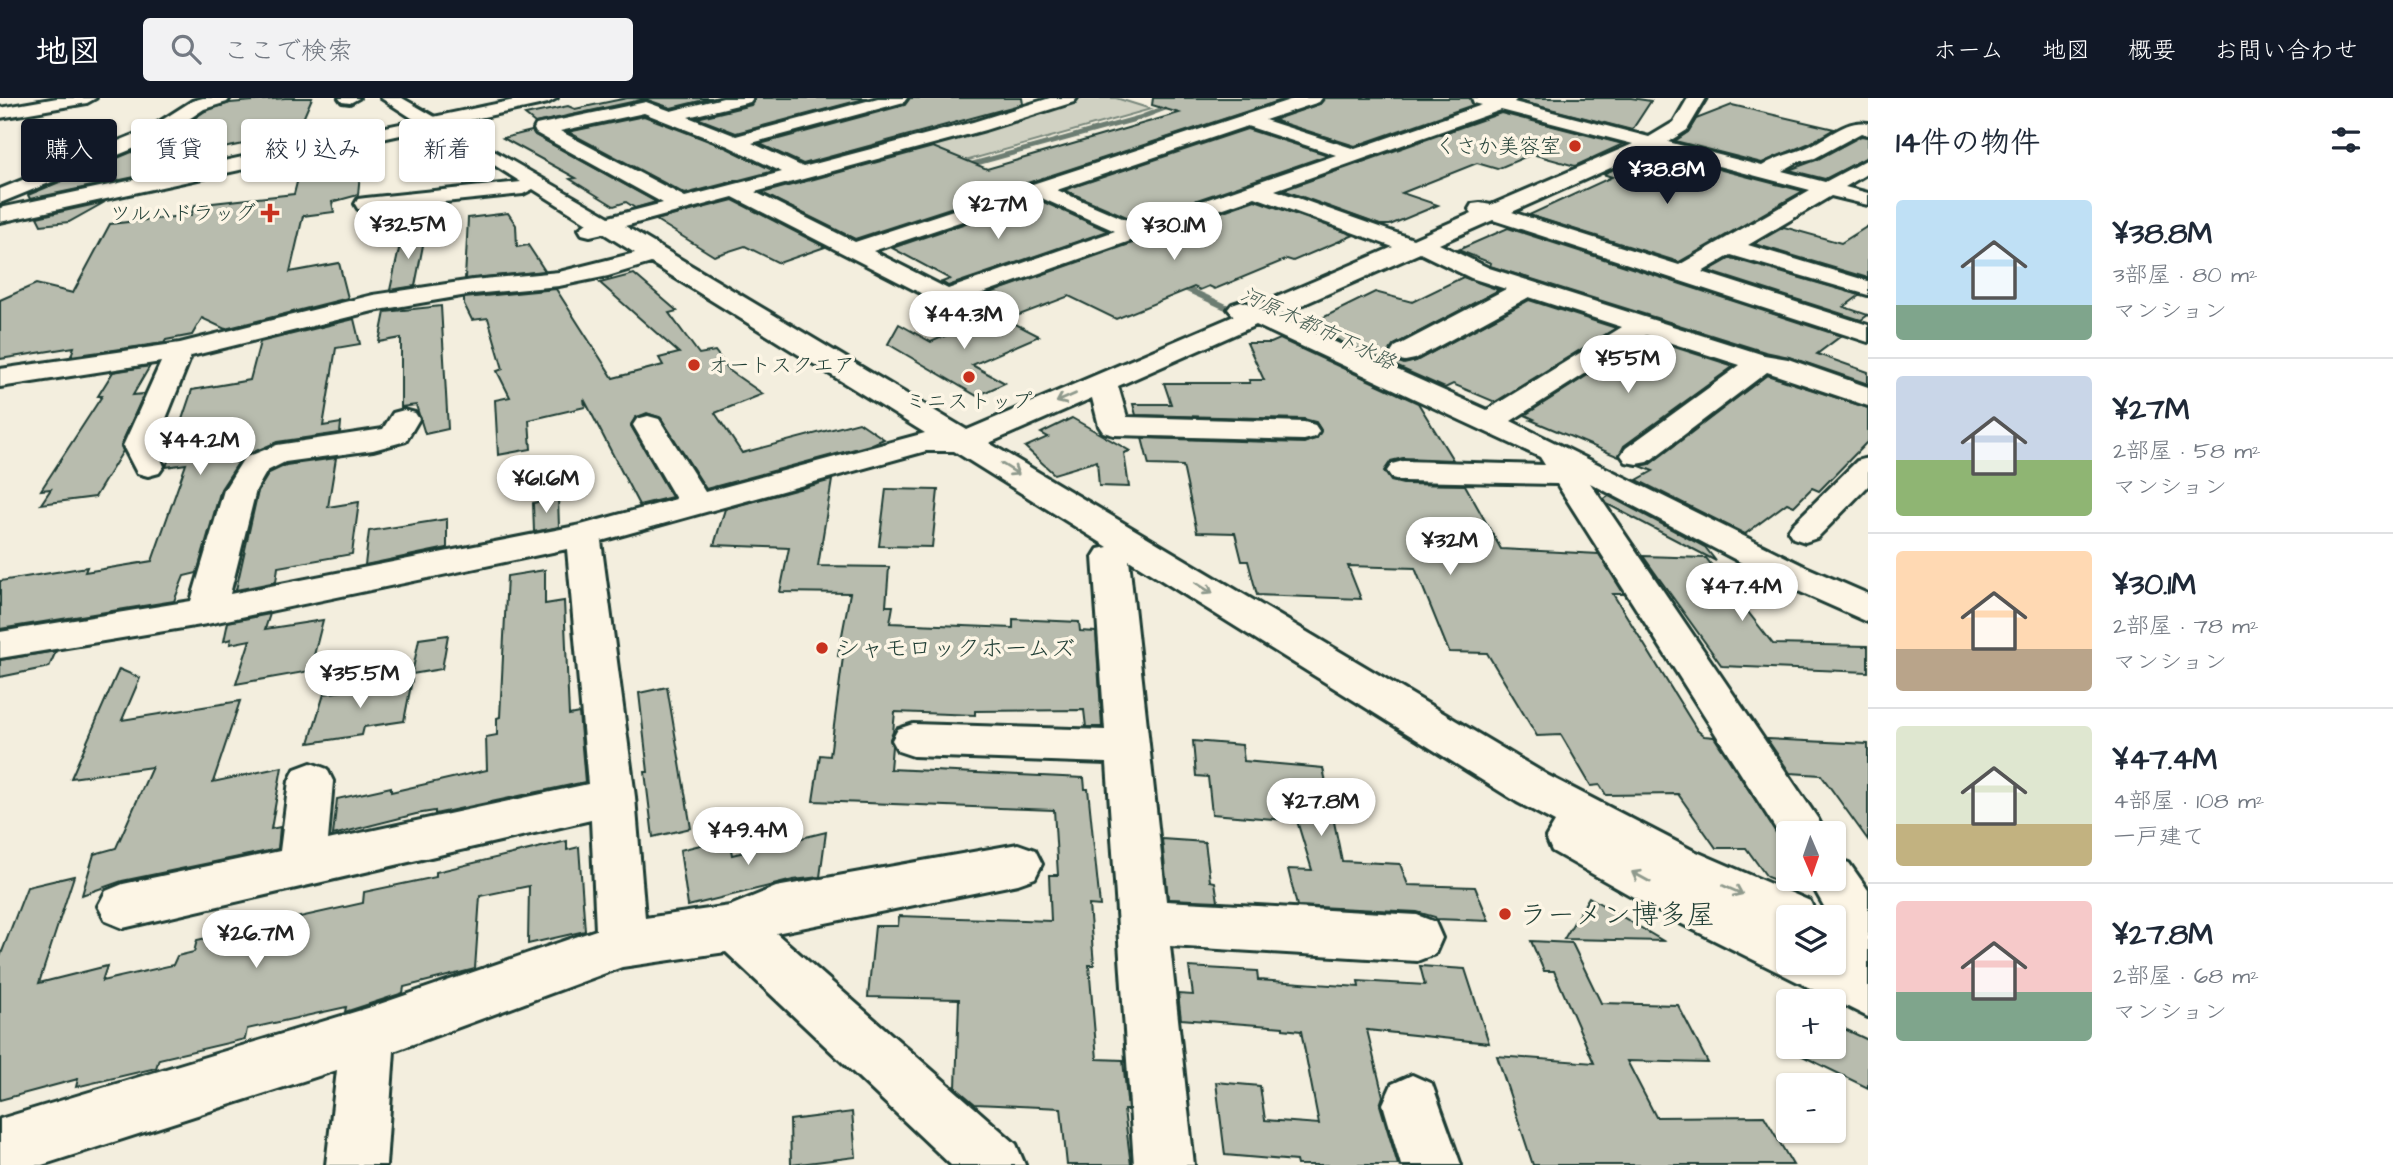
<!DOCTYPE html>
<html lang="ja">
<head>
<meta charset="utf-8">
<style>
	:root { --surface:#fff; --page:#f2f2f3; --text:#1f2937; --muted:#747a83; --line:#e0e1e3; --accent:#111827 }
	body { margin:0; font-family:"Architects Daughter","Klee One",sans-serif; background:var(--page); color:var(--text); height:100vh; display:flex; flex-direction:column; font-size:26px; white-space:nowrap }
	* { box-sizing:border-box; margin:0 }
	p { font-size:23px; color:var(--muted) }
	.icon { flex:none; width:38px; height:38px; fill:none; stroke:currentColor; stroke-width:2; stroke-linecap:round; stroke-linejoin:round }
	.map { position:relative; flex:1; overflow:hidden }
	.details { display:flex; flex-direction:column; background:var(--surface); width:525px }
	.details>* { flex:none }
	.top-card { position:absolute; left:21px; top:21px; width:665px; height:63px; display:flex; gap:14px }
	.needle { width:46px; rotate:178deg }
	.tools { position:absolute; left:1776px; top:723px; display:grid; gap:14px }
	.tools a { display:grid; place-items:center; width:70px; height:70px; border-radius:7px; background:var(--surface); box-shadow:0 2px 5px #0004; font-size:35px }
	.price { position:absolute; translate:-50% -60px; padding:0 16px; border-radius:24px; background:#fff; color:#222; font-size:23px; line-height:46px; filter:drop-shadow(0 2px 4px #0008) }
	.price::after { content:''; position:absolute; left:50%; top:42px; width:21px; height:16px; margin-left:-10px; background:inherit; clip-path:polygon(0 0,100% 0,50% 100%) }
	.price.active { background:var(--accent); color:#fff }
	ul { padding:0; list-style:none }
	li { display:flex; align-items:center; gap:21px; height:175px; padding:0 28px }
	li+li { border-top:2px solid var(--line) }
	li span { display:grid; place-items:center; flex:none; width:196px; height:140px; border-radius:7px; color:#555 }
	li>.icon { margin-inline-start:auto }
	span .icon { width:84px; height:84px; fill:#fffc; stroke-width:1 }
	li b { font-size:30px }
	h2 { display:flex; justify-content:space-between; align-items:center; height:84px; padding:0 28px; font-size:30px }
	.tag { padding:0 24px; border-radius:7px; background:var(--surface); box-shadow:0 2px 5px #0004; font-size:24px; line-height:63px }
	.tag.active { background:var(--accent); color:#fff }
	header { display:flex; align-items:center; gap:42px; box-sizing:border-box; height:98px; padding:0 35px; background:var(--accent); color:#fff }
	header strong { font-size:33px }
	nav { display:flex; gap:38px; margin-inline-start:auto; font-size:24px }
	.search { width:490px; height:63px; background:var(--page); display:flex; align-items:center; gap:18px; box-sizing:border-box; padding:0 24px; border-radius:7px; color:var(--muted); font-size:26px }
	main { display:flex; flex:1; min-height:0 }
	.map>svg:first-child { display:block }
</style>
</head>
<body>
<header>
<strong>地図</strong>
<div class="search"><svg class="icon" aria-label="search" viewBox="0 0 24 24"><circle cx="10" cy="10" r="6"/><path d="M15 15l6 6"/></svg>ここで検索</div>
<nav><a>ホーム</a><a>地図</a><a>概要</a><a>お問い合わせ</a></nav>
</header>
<main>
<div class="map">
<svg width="1868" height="1067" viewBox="0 0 1868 1067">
	<rect width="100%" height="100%" fill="#f3eede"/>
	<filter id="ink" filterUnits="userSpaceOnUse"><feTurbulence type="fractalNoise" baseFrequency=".0143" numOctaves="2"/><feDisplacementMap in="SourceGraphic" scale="14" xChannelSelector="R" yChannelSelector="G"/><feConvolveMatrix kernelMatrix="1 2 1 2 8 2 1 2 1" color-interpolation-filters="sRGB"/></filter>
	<g filter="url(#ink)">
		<path fill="#d0d1c2" stroke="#78877b" stroke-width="2" d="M1078 0H1116L1151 11 958 65 918 47Z"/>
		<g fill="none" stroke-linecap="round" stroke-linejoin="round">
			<g stroke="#6c7d72" stroke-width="5">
				<path d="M962 69 1139 20 1192 0"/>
				<path d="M976 94 1023 115"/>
			</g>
			<path stroke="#6c7d72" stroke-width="6" d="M1176 186 1239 215"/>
		</g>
		<g fill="#b8bcae" stroke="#1f3d34" stroke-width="2">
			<path d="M285 0H312L297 35 219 51 225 35 169 68 155 67 149 76 30 101 28 97 163 41 205 13 230 5Z"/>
			<path d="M627 0H712L671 10 645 1 535 25 525 17 568 8 575 11Z"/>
			<path d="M756 0H868L736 35 697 20 751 7Z"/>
			<path d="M910 0H1022L1023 6 803 66 760 46 905 7Z"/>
			<path d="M1153 0H1288L855 141 762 95 933 49 987 71 1179 15 1152 7Z"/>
			<path d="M1325 0H1470L1473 7 1355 48 1273 22 1320 6Z"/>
			<path d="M1521 0H1631L1651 3 1632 32 1519 3Z"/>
			<path d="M1732 7 1834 31 1810 45 1762 65 1675 43 1688 34 1696 21Z"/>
			<path d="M1501 15 1623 46 1575 68 1532 56 1497 71 1477 65 1402 95 1438 107 1390 127H1380L1283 92Z"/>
			<path d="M644 18 727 50 774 73 685 96 568 34Z"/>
			<path d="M1247 31 1328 57 1136 123 1064 92Z"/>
			<path d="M532 33 535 37 656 104 635 110 626 104 614 108 570 81 576 80 503 40Z"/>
			<path d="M1861 38 1868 39V59L1825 81 1789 72 1816 62Z"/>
			<path d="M1653 54 1803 93 1679 164 1529 117 1612 79 1603 76Z"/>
			<path d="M329 55 344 66 361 64 358 97 332 104 334 114 303 118 290 174 339 165 348 200 225 231 202 220 192 237 166 242 164 245 71 258 74 249 0 261V202L36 186 73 195 110 126 191 117 195 107 294 96 303 61Z"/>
			<path d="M1037 101 1108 133 948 188 942 184 950 181 892 150Z"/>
			<path d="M733 102 825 149 779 165 745 148 714 158 656 122Z"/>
			<path d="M1255 102 1354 137 1293 163 1287 161 1215 191 1209 188 1200 192 1194 189 1116 221 1069 198 1009 221 973 201Z"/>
			<path d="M105 104 69 124 41 127 37 119Z"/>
			<path d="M508 115 516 127 517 149 528 147 545 173 465 181 468 120Z"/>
			<path d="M1868 128V180L1754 146 1784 129 1841 145Z"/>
			<path d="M1508 130 1841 238 1817 256 1868 274V286L1789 259 1765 254 1490 168 1491 165 1458 152Z"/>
			<path d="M403 133 425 137 415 188 390 192Z"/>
			<path d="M1731 160 1860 197 1844 209 1868 217 1861 222 1708 173Z"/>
			<path d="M634 176 677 213 669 215 699 256 715 253 730 273 763 296 715 315 742 355 859 324 884 341 870 347 706 391 661 320 647 315 635 320 631 328 672 399 639 407 584 301 585 309 529 322 531 351 498 357 495 302 510 299 497 273 503 271 488 220 472 222 464 206V200L556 191 613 280 663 267 659 260 679 255 600 185Z"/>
			<path d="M1463 179 1499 192 1394 247 1389 254 1393 262 1404 266 1416 263 1529 202 1616 230 1495 304 1453 286 1445 290 1306 228 1375 194 1412 204Z"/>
			<path d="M441 208 448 331 425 336 416 307 401 309V240L379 244 385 214Z"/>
			<path d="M996 216 1039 238 972 267 1005 285 977 298 888 246 899 226 931 244Z"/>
			<path d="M354 221 360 246 336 250 323 328 341 325 340 335 277 344 242 359 221 391 197 475 184 478 174 503 0 531V483L87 469 85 474 152 463 186 366 166 369 192 292 250 282 260 244Z"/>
			<path d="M1646 240 1734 268 1624 348 1619 359 1531 322 1534 321 1525 317Z"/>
			<path d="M1280 241 1418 305 1453 362 1403 360 1391 363 1384 373 1391 383 1403 386 1465 387 1501 451 1599 456 1624 496H1613L1697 632 1704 638 1714 639 1788 752V787L1767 779 1746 750H1716L1678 696 1606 697 1600 687 1591 688 1561 637 1537 638 1487 555 1449 554 1415 470 1348 468 1361 501 1257 497 1248 463H1242L1235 435 1197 434 1183 368 1149 367 1142 340 1304 345 1317 340 1321 332 1316 324 1304 321 1136 317 1133 306H1171L1164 285H1250L1249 282H1264L1247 245H1271Z"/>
			<path d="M150 268 133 297 144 296 121 347 123 353 95 399 41 406 51 391 41 392 102 298H98L113 274Z"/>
			<path d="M1767 277 1868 310V343L1819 393 1812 390 1794 408 1787 405 1745 436 1637 382 1653 373 1640 368 1650 366Z"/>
			<path d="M1072 320 1130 353 1124 355 1129 389 1099 388 1097 363 1054 376 1025 349 1048 339 1041 335Z"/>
			<path d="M336 360 328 409 359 404 352 456 278 469 276 484 236 492 258 393 269 375 286 367Z"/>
			<path d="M832 382 818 468 889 469 886 508H893L890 525 1013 530V521L1079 524 1080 533 1096 534 1102 629H1086L1084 612 975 613V617L895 614 893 634 890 641 892 648 890 671 1084 680 1085 691H1088L1100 808 1089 807 1094 867H1089L1097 961 1123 962 1128 1012H1124L1131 1067H1067L1061 1010 975 1006 956 990 959 901 868 899 875 828H898L899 818 1051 823 1049 777H1058L1054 712 813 703 820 657 830 658 843 559 838 558 850 495 780 494 789 450 714 447 725 411Z"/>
			<path d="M886 391 938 392 932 449 879 448Z"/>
			<path d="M1609 398 1705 449 1716 463 1607 406 1604 401Z"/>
			<path d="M558 400 559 429 534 434 533 405Z"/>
			<path d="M447 421V450L365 467 369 433Z"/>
			<path d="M1643 458 1706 460 1773 546 1868 548V574L1722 568Z"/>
			<path d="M545 472V506L564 503 569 617 579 615 585 684 435 716V713L416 716 333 737 337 701 391 689V694L487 672 486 639 497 637V620L500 619 507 478Z"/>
			<path d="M270 516 265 531 323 522 310 573 236 586 250 542 230 546 231 541 224 543 228 524Z"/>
			<path d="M448 537 442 571 412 576 419 541Z"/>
			<path d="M56 553 49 569 0 579V562Z"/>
			<path d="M119 571 140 580 122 622 240 603 213 684 282 669 271 731 280 729 278 751 122 783 82 797 94 756 116 750 152 669 71 680Z"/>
			<path d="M412 582 404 623 364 629 362 637 309 645 324 596Z"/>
			<path d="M667 589 691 730 653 739 645 674H648L639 595Z"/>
			<path d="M1767 641 1868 646V742L1821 677 1790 675Z"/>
			<path d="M1193 643 1242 647 1244 663 1323 670 1342 763 1400 766 1408 787 1475 789 1489 823 1436 821 1435 819 1417 814 1297 808 1288 771 1312 772 1297 723 1212 716 1208 679 1196 678Z"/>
			<path d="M826 734 820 779 793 782 688 808 680 752 729 740 732 757Z"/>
			<path d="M1162 741 1205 744 1210 783 1215 784 1218 803 1168 801Z"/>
			<path d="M567 743V752L579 749 585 833 528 846 529 788 480 798 475 871 404 889 403 895 345 914 346 909 247 931 245 941 159 961 156 970 76 989 78 981 0 1002V859L27 789 74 778 39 885 107 868 102 883 173 867 177 858 194 854 197 842 363 805 364 794 436 779V774Z"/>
			<path d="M1589 799 1663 843 1564 841Z"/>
			<path d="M1531 843 1572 845 1601 905 1678 907 1708 965 1627 963 1656 1019 1764 1018 1793 1067H1533L1497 958 1594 965 1554 873H1544Z"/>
			<path d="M1420 868 1465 871 1489 945 1367 932 1383 998 1380 1007 1398 1067H1297L1296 1063 1225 1057 1216 984 1260 988 1265 1022 1319 1026 1301 933 1283 931V929L1181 921 1178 896 1193 897 1189 869 1257 873 1258 882 1359 889 1358 883 1425 887Z"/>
			<path d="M1834 926 1868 942V990L1782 948H1834Z"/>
			<path d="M852 1014 856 1059 791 1067 790 1022Z"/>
		</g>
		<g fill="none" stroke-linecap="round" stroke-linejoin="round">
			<defs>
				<g id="minor">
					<path d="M57 0H96L87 5 0 20V10Z"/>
					<path d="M203 0H230L227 4 204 11 162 39 0 105V91L148 31 192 3Z"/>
					<path d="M339 0H359L350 5 342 4Z"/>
					<path d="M381 0H402L609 119 663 105 536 35 534 31 536 27 646 4 671 13 723 0H753L750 4 688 19 736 38 878 0H907L904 4 752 45 803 69 973 24 1050 0H1077L1074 4 985 32 755 94 855 144 1296 0H1322L1319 4 1265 22 1355 51 1482 7 1474 5 1472 0H1518L1514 4 1649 39 1674 24 1688 0H1706L1687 32 1668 44 1762 68C1777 59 1787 57 1803 51 1825 43 1844 21 1868 25V37L1861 35 1815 60 1798 64 1782 73 1825 84 1868 61V75L1845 89 1868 95V107L1831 98 1748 147 1868 183V197L1731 157 1702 174 1868 227V244L1493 122 1439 146 1489 170 1764 257 1788 261 1868 289V308L1767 274 1648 364 1637 366 1626 364 1621 357 1626 350 1740 267 1646 237 1511 323 1806 469 1868 496V524L1780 485 1590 385 1818 721 1825 735H1788V750L1557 386 1403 383 1392 380 1387 373 1392 366 1403 363 1545 367 1540 359 1256 227 1118 288 1127 319 1304 324 1315 327 1319 333 1315 339 1304 342 1114 337 1103 334 1099 328 1092 300 989 345 1549 678 1692 752 1810 803 1817 819H1788V864H1834V851L1846 857 1834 819H1830L1808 780H1834V760L1849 765 1868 792V919L1674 822 1552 753 1546 739 1555 724 1517 704 1129 462 1166 803 1417 817 1435 824 1442 840 1435 856 1417 863 1170 848 1194 1067H1134L1107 665 913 658 898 653 892 642 898 631 913 626 1105 632 1093 459 1098 451 1108 449 954 353H926L601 443 635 699 645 820 730 808 776 789 1018 746 1035 752 1042 766 1035 780 1018 786 776 835 1016 1046 1025 1067H951L726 854 622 869 394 953 386 1067H326L337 972 42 1067H0V1021L368 910 596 832 591 722 123 830 106 823 98 808 106 793 123 786 280 753 289 683 295 671 311 665 327 671 333 683 328 742 588 686 567 451 207 526 0 560V534L191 503 224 392 244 360 277 347 383 331 393 315 404 312 415 315 419 321 406 343 373 352 285 364 267 373 256 392 230 496 581 427 676 401 633 327 637 321 648 318 659 321 705 394 925 335 651 165 608 178 559 188 473 196 373 213 191 258 155 348 164 368 159 375 148 378 137 375 123 348 161 264 0 289V271L180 245 373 197 473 182 559 174 635 155 603 135 590 138 582 136 579 131 587 125 533 91 523 96 366 112 358 111 355 106 358 101 366 100 521 84 491 65 463 53ZM1501 12 1633 46 1491 107 1480 105 1472 106 1469 111 1472 115 1413 141 1275 92ZM644 15 728 48 782 74 685 99 560 33ZM1247 28 1336 57 1136 126 1057 92ZM1653 51 1810 92 1679 167 1512 114ZM1037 98 1115 133 948 191 873 153ZM733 99 946 208 1255 99 1393 149 1256 208 1241 203 1232 206 1228 211 1234 218 967 332 625 128ZM1420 155 1471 180 1506 191 1395 249 1391 255 1395 261 1405 263 1415 261 1529 199 1622 229 1487 312 1277 218Z"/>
					<path d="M1868 360V388L1817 440 1805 444 1793 440 1788 433 1793 426 1857 363Z"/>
					<path d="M1412 977 1432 986 1461 1067H1401L1383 1006 1392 986Z"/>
				</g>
				<path id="major" d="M524 0H557L548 5 0 124V110Z"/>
			</defs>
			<use href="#minor" stroke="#1f3d34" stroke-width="6"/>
			<use href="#major" stroke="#1f3d34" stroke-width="6"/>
			<use href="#minor" fill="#fcf5e5" fill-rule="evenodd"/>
			<use href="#major" fill="#fcf5e5" fill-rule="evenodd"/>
		</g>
		<defs><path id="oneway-shaft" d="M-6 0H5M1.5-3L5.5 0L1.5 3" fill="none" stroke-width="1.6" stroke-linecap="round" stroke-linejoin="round" transform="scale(1.75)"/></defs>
		<g stroke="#8e998c">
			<use href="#oneway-shaft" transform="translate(1066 300) rotate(156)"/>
			<use href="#oneway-shaft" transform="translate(1010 371) rotate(32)"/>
			<use href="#oneway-shaft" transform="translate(1204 490) rotate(32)"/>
			<use href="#oneway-shaft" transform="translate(1641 779) rotate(-151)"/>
			<use href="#oneway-shaft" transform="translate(1733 792) rotate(24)"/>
		</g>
	</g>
	<g fill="#c8321e" stroke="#fcf5e5" stroke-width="2.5">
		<circle cx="1575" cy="48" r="7"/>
		<path d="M266.5 104.5h7v7h7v7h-7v7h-7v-7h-7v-7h7z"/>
		<circle cx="694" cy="267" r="7"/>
		<circle cx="969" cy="279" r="7"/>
		<circle cx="822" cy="550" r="7"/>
		<circle cx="1505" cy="816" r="7"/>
	</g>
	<g text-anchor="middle" stroke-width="7" stroke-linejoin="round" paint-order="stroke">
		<g font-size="21" fill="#1f3d34" stroke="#fcf5e5" text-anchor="end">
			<text x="1561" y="55">くさか美容室</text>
			<text x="256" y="122">ツルハドラッグ</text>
			<text x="708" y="274" text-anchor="start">オートスクエア</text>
			<text x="969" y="310" text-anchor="middle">ミニストップ</text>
		</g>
		<g font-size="21" font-style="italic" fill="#465d53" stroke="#fcf5e5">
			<text transform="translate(1318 230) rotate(25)" y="7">河原木都市下水路</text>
		</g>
		<g font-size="24" fill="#1f3d34" stroke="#fcf5e5" text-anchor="start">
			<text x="836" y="558">シャモロックホームズ</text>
		</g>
		<g font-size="28" fill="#1f3d34" stroke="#fcf5e5" text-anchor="start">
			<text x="1519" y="826">ラーメン博多屋</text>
		</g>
	</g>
</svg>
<div class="tools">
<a><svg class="needle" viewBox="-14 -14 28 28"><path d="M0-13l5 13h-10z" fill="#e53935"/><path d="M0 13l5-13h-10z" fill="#747a83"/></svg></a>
<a><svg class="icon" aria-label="layers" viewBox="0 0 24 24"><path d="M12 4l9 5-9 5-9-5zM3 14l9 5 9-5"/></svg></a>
<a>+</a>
<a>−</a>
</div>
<b class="price active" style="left:1667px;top:108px">¥38.8M</b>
<b class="price" style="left:998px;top:143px">¥27M</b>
<b class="price" style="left:408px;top:163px">¥32.5M</b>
<b class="price" style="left:1174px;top:164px">¥30.1M</b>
<b class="price" style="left:964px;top:253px">¥44.3M</b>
<b class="price" style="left:1628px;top:297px">¥55M</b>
<b class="price" style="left:200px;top:379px">¥44.2M</b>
<b class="price" style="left:546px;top:417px">¥61.6M</b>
<b class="price" style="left:1450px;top:479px">¥32M</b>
<b class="price" style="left:1742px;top:525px">¥47.4M</b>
<b class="price" style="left:360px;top:612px">¥35.5M</b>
<b class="price" style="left:1321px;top:740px">¥27.8M</b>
<b class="price" style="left:748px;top:769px">¥49.4M</b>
<b class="price" style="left:256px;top:872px">¥26.7M</b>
<div class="top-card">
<a class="tag active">購入</a>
<a class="tag">賃貸</a>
<a class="tag">絞り込み</a>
<a class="tag">新着</a>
</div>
</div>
<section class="details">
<h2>14件の物件<svg class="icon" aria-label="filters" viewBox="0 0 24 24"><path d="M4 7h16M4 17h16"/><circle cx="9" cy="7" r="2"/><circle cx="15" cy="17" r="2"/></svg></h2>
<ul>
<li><span style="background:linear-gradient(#bfe0f5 75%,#7fa58c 0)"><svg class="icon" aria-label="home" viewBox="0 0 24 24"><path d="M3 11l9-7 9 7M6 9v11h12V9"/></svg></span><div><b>¥38.8M</b><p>3部屋 · 80 m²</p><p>マンション</p></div></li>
<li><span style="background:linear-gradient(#c9d6e8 60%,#8fb573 0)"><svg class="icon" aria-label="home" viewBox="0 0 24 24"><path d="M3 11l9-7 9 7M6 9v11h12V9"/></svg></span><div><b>¥27M</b><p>2部屋 · 58 m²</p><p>マンション</p></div></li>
<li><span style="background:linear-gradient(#ffd9b3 70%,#b9a48a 0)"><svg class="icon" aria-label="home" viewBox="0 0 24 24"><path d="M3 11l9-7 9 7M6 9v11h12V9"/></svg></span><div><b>¥30.1M</b><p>2部屋 · 78 m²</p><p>マンション</p></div></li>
<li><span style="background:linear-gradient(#dfe7d0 70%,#c2b280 0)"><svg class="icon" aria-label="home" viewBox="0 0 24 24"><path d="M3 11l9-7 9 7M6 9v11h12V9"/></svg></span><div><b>¥47.4M</b><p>4部屋 · 108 m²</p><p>一戸建て</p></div></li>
<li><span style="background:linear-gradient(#f6c9c9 65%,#7fa58c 0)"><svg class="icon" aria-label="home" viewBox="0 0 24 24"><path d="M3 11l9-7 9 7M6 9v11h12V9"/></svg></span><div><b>¥27.8M</b><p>2部屋 · 68 m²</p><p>マンション</p></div></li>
</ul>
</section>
</main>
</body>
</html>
